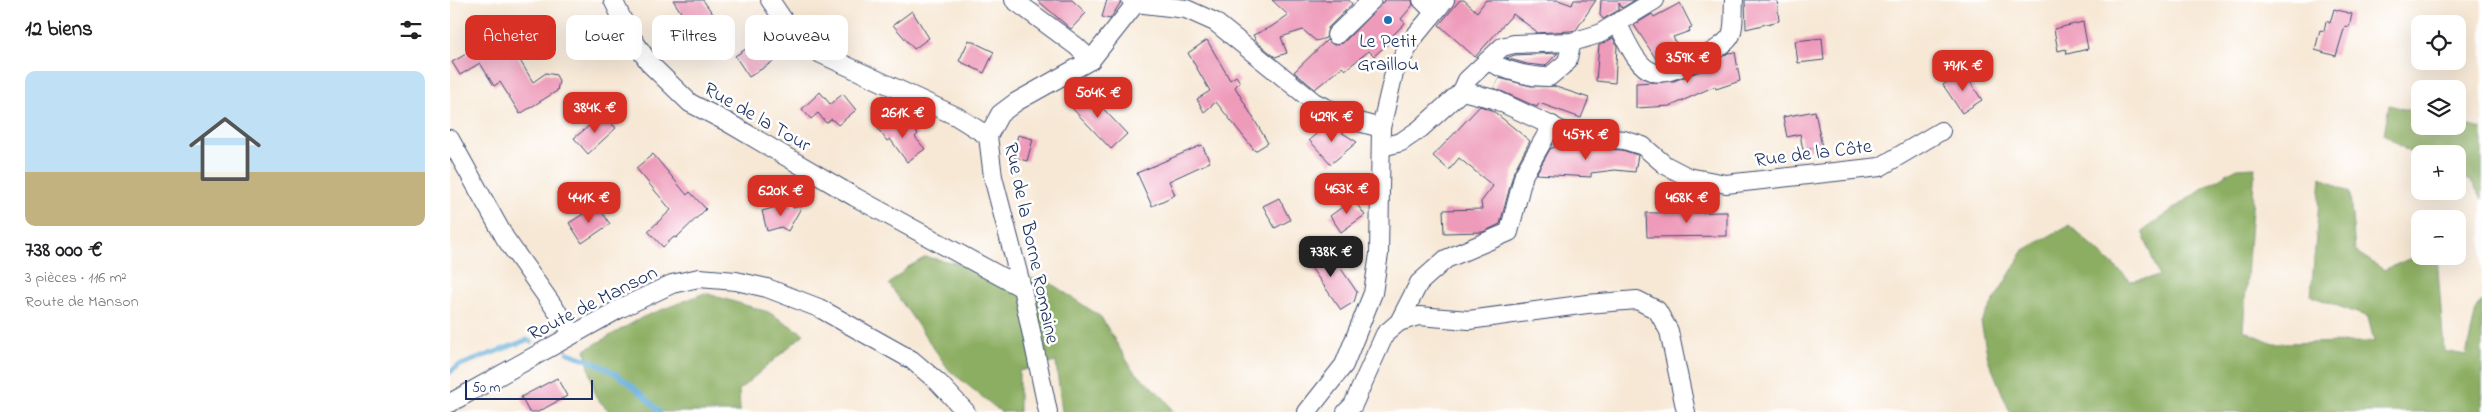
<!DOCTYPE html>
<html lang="fr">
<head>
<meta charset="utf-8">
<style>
	:root { --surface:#fff; --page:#f6f6f6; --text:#202124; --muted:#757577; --accent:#d93025 }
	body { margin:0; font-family:"Indie Flower",sans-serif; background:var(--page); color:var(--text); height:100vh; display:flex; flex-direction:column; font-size:19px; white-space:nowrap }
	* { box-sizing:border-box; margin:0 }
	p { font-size:16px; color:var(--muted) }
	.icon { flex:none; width:28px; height:28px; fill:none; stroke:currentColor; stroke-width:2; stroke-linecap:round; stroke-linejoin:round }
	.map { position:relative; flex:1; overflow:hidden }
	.panel { display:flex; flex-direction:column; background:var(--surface); width:450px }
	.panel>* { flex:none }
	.top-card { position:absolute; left:15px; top:15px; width:475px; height:45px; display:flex; gap:10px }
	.tools { position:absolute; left:1961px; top:15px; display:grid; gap:10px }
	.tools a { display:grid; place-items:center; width:55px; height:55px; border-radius:10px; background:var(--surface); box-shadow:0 5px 20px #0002; font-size:25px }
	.scale { position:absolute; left:15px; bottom:12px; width:128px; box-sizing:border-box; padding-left:5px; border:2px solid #1b2f5e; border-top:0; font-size:14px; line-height:18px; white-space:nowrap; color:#1b2f5e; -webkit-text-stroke:4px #fff; paint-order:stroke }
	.price { position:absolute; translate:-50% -42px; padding:0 11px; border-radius:10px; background:var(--accent); color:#fff; font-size:16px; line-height:32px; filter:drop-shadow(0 1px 2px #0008) }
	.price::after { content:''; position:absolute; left:50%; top:30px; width:15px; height:11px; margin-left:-8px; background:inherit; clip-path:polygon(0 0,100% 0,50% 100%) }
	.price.active { background:#222; color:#fff }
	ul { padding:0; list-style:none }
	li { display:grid; align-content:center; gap:10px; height:265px; padding:0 25px }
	li span { display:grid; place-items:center; height:155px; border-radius:10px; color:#555 }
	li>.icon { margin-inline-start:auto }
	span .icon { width:90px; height:90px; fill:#fffc; stroke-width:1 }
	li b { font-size:21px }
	h2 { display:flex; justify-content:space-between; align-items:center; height:60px; padding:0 25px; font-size:21px }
	.tag { padding:0 18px; border-radius:10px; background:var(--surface); box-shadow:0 5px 20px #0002; font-size:18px; line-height:45px }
	.tag.active { background:var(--accent); color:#fff }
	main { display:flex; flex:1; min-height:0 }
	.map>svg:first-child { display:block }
</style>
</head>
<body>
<main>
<section class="panel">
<h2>12 biens<svg class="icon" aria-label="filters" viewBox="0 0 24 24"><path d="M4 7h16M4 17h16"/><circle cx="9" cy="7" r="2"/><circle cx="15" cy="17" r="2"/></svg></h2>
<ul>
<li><span style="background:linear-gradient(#bfe0f5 65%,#c2b280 0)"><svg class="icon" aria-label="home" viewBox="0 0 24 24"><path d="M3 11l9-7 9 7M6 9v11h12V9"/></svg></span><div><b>738 000 €</b><p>3 pièces · 116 m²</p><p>Route de Manson</p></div></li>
</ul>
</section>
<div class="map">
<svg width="2032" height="412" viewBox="0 0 2032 412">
	<rect width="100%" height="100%" fill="#fff"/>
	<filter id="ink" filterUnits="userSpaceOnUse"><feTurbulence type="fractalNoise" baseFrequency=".02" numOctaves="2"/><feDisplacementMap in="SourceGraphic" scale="10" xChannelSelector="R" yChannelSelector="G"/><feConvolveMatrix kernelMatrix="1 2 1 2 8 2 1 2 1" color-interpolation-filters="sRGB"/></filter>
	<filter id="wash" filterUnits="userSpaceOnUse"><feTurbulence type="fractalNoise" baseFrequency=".0096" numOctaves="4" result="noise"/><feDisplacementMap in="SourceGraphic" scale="20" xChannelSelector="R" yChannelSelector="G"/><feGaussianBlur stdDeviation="1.12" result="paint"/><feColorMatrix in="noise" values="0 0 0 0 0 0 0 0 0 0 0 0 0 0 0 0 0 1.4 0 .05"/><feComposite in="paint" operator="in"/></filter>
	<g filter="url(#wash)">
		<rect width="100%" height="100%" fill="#f7e8d5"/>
		<g fill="#8cae62" stroke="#546e60">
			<path d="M1939 105 1970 113V126H2008V123L2032 129V199L2021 181 2008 176V154H1970V160L1934 134Z"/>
			<path d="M1805 167 1793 330 1823 343 1924 342 1918 317 1861 296 1871 177 1900 193 1905 251 1934 270 1970 254V256H1987L1994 351 2016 355 2027 306 2032 301V412H1560L1538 359 1531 322 1574 250 1619 225 1681 281 1709 276 1692 231 1753 188 1787 168Z"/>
			<path d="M476 257 599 282 651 317 682 369 716 400 723 412H612L606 362 569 371V412H551L499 370 439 284 458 267Z"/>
			<path d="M255 293 318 312 354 334 289 390 290 412H160L146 398 135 350 193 317Z"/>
		</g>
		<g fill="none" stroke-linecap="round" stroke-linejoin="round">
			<g stroke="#5ca9d5" stroke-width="5">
				<path d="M118 353C160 366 179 380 210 412"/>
				<path d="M0 372 8 366 77 340 81 342"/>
			</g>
		</g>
		<g id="blocks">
			<g fill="#ee9ab9">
				<path d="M223 0H253L263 14 245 26 237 15 234 17Z"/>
				<path d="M587 0H622L636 13 621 29Z"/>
				<path d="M657 0H670L671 2 660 19 652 17Z"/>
				<path d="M822 0H899L902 4 878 28 876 38 866 41 853 30 831 37 837 53 825 57 807 42 803 35 821 27 838 15Z"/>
				<path d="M935 0H962L963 5 951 19 955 23 936 42 938 44 924 56 919 51 895 70 892 67 865 89 844 72 877 40 884 45 893 43Z"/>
				<path d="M1010 0H1014L1027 12 1036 0H1108L1122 5 1124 0H1146L1126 30 1120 31 1085 33 1086 31 1063 14 1025 57 989 25Z"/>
				<path d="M1151 0H1185L1172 8 1169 3V10L1153 19 1150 15Z"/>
				<path d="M1295 0H1327L1329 21 1296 29Z"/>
				<path d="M1230 3 1242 27 1239 28 1240 31 1223 37 1232 55 1208 62 1184 25 1202 14 1204 17Z"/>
				<path d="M1884 9 1902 14 1899 27 1895 26 1886 56 1865 50 1870 30 1874 31 1876 21 1880 23Z"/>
				<path d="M462 11 479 38 464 49 443 25Z"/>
				<path d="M1633 22 1638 49 1617 54 1616 49 1608 51 1604 29Z"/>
				<path d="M1163 38 1167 46 1165 83 1146 81 1149 45Z"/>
				<path d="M1372 38 1374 60 1348 63 1345 41Z"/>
				<path d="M43 39 50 50 60 44 83 82 96 73 106 75 109 81 107 91 70 114 50 82 44 86 30 63 10 75 2 62Z"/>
				<path d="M310 40 324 61 299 77 285 56Z"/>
				<path d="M519 40 544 52 534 73 509 61Z"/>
				<path d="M757 40 780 80 786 76 790 82 785 87 818 143 805 151 766 102 754 112 747 99 760 91 738 53Z"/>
				<path d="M1285 52 1290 81 1266 89 1265 86 1221 106 1186 108V83L1224 81 1250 71 1278 53Z"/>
				<path d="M1108 53 1095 66 1077 64 1056 58 1065 55Z"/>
				<path d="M1513 71 1532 100 1512 113 1493 85Z"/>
				<path d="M1049 78 1081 86H1103L1139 98 1131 118 1089 103 1087 107 1044 88Z"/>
				<path d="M640 88 650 99 647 102 677 134 661 149 620 106Z"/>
				<path d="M370 92 380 104 393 94 406 110 388 125 382 119 376 123 368 113 361 119 352 109Z"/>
				<path d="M1030 106 1042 110 1080 141 1064 171 1050 224 1033 232 994 233 993 210 1032 209 1031 202 1043 186 1009 158 999 170 983 156Z"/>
				<path d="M1365 111 1372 147 1353 150 1350 134 1337 137 1333 117Z"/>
				<path d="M153 115 166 128 138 154 124 138Z"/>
				<path d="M441 119 447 128 458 121 468 134 465 137 475 149 457 162 440 139 437 141 428 129Z"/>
				<path d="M878 124 907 142 881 164 859 140Z"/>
				<path d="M568 135 583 139 577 161 562 157Z"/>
				<path d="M752 145 760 162 719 181 725 195 702 206 687 173Z"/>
				<path d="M1107 146 1172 150 1188 155 1185 172 1165 170 1141 173V177L1086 174 1100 149Z"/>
				<path d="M203 154 237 195 240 192 256 209 226 238 224 237 213 247 198 231 221 210 186 168Z"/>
				<path d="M829 198 840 220 825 228 813 206Z"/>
				<path d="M903 199 915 215 891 232 880 216Z"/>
				<path d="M341 203 343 208 352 206 338 231 331 227 317 231 312 211Z"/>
				<path d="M147 205 160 224 132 243 119 223Z"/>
				<path d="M1277 212V236L1197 237 1196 213Z"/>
				<path d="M861 244 876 266 885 260 907 292 904 302 891 310 850 252Z"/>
				<path d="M107 378 117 396 88 412H79L71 397Z"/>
			</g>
		</g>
	</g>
	<g filter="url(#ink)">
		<use href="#blocks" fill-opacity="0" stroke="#3c4b70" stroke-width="1"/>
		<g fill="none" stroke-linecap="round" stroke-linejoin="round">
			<defs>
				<g id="minor">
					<path d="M163 0 180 35 200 64 240 103 277 122 405 197 572 288"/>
					<path d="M320 0 339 28 371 54 506 116 538 136"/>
					<path d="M564 0 626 46 641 60"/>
					<path d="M686 0V3L736 9 765 22 864 102 901 120 931 128"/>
					<path d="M972 0 984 12"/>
					<path d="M1167 23C1176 38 1185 66 1203 72 1218 78 1275 49 1281 35 1285 26 1283 10 1284 0"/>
					<path d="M886 35 922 0"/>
					<path d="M1037 61C1057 71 1076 77 1099 77L1117 62 1122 42"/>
					<path d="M1012 91 1044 99 1121 135 1174 140 1193 146 1215 165 1238 177 1276 184 1430 167 1491 131"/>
					<path d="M0 139 55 238 123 334"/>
					<path d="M932 147 951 142 970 129 1012 91 1017 80 1052 47 1064 44 1122 42 1149 34 1205 0"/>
					<path d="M949 322 969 283 996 259 1059 232 1074 174 1102 125"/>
					<path d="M0 403 171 308 222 284 249 278 286 281 317 288 369 308 462 360 489 383 516 412"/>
					<path d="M598 412 572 288 543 177 538 136 550 114 566 102 641 60 686 3 681 0"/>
					<path d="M857 412 894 365 923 293 929 254 931 128 944 73 964 37 995 0"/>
					<path d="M896 412 903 405 935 334 949 322 969 316 1019 320 1137 304 1187 300 1207 310 1219 331 1236 412"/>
				</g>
			</defs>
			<use href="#minor" stroke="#3c4b70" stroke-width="20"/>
			<use href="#minor" stroke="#fff" stroke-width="18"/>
		</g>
	</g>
	<circle fill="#1f6fb2" stroke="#fff" stroke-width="2" cx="938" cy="20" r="5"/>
	<g text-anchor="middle" stroke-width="5" stroke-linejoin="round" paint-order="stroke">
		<g font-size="20" fill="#1b2f5e" stroke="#fff">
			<text x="938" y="47">Le Petit<tspan x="938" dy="23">Graillou</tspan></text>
		</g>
		<g font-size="20" fill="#1b2f5e" stroke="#fff">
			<text transform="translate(308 116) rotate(30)" y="7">Rue de la Tour</text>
			<text transform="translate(1363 152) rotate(-7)" y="7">Rue de la Côte</text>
			<text transform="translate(583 243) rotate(78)" y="7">Rue de la Borne Romaine</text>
			<text transform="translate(142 302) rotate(-27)" y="7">Route de Manson</text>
		</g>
	</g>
</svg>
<div class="tools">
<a><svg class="icon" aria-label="locate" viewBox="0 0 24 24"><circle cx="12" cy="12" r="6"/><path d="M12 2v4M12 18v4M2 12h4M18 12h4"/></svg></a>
<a><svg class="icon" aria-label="layers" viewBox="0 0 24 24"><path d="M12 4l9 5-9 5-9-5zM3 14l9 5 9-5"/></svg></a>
<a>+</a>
<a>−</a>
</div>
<div class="scale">50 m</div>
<b class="price" style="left:1238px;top:84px">359K €</b>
<b class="price" style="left:1513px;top:92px">791K €</b>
<b class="price" style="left:648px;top:119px">504K €</b>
<b class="price" style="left:145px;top:134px">384K €</b>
<b class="price" style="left:453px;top:139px">261K €</b>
<b class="price" style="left:882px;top:143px">429K €</b>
<b class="price" style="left:1136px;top:161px">457K €</b>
<b class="price" style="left:897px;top:215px">463K €</b>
<b class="price" style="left:331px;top:217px">620K €</b>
<b class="price" style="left:139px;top:224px">441K €</b>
<b class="price" style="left:1237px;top:224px">468K €</b>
<b class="price active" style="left:881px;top:278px">738K €</b>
<div class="top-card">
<a class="tag active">Acheter</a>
<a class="tag">Louer</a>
<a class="tag">Filtres</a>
<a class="tag">Nouveau</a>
</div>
</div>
</main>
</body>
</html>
